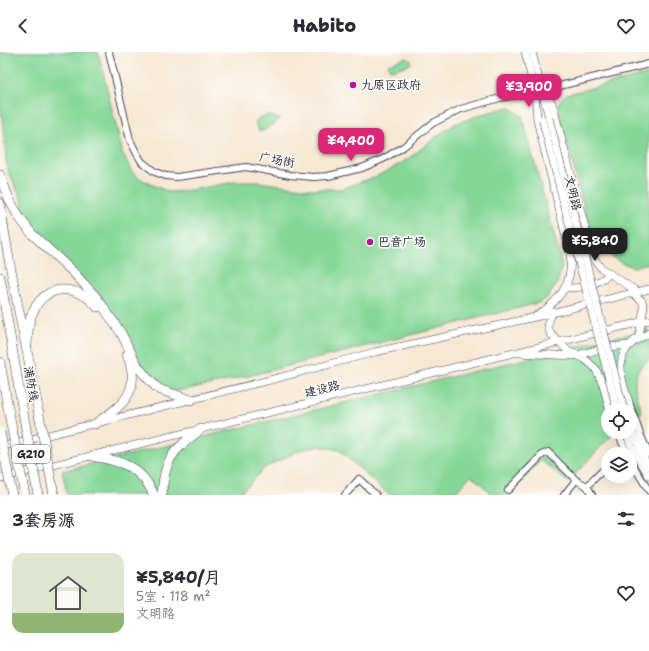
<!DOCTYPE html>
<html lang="zh">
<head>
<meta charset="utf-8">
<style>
	:root { --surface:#fff; --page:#f2f2f3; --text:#2b2b33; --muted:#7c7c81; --accent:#db2777 }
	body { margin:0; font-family:"Shantell Sans","LXGW WenKai TC",sans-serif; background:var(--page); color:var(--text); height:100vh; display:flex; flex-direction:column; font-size:15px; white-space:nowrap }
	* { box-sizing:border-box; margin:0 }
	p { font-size:13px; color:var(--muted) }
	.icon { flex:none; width:22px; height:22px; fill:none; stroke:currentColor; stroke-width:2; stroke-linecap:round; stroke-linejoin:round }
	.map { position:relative; height:443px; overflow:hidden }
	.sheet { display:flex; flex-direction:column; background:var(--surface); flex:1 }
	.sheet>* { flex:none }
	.controls { position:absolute; left:601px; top:351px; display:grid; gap:8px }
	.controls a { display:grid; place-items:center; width:36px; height:36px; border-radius:50%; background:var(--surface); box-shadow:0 4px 16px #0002; font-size:20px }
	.price { position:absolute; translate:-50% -34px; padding:0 9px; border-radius:8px; background:var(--accent); color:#fff; font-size:13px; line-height:26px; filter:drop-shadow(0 1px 2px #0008) }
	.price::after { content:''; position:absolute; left:50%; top:24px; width:12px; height:9px; margin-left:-6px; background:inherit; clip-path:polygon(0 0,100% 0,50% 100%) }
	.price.active { background:#222; color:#fff }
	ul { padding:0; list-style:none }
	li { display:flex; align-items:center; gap:12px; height:100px; padding:0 12px }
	li span { display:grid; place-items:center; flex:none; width:112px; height:80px; border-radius:12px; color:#555 }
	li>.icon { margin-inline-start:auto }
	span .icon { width:48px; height:48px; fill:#fffc; stroke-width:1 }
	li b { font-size:17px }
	h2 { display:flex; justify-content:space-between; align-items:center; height:48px; padding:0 12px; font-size:17px }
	header { display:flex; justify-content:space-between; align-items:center; height:52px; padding:0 12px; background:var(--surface); font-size:18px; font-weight:800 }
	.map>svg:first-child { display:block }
</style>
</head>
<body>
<header><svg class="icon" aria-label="back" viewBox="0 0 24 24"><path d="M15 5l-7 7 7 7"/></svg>Habito<svg class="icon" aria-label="heart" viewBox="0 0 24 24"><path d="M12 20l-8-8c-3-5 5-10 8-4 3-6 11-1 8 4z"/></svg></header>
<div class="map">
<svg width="649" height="443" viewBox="0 0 649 443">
	<rect width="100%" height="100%" fill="#fdfcf7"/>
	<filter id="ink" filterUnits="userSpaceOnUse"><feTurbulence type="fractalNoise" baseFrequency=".025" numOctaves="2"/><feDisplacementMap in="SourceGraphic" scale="8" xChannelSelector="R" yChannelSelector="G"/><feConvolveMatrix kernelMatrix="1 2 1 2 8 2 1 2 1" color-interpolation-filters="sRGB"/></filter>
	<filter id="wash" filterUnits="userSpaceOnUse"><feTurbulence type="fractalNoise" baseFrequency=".012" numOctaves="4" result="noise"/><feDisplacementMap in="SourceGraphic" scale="16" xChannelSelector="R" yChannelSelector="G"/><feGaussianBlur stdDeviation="0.9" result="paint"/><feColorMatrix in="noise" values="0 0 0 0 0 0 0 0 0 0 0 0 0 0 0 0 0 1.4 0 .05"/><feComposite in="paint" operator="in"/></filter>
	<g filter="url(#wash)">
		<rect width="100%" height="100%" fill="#f6e8d3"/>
		<g fill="#85d798" stroke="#547c6a">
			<path d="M0 0H98L123 102 131 118 138 125 150 132 169 140 184 139 235 130H258L309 137H341L377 124 398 113 411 105 441 81 455 72 482 62 509 55 522 64 562 213 557 232 548 245 542 250 228 329 177 339 163 335 151 325 142 313 122 274 101 244 22 165 23 150 7 116 0 46Z"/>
			<path d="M406 6H408L411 9V11L409 13 392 18 389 16 388 12Z"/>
			<path d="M649 22V211L634 215 625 212 618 209 598 194 589 175 558 57C559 50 560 46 567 42Z"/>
			<path d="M268 63 280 67 263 79H259L255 71C257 65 263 65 268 63Z"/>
			<path d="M649 277V307C627 325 636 338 642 361L630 370V358H608V380H617L610 385 568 430 541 408 509 443H493L471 423 453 443H389L339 398 319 394 300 398 264 416 238 443H67L62 419Z"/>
		</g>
	</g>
	<g filter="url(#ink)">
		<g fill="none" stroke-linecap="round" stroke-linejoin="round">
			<defs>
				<g id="minor">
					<path d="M109 0 130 88 136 100 142 110 155 120 166 124 177 125 246 115 290 123 314 125 328 124 362 116 383 107 403 95 433 71 461 57 500 46 535 40 649 12"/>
					<path d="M629 350 640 382 649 402"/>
					<path d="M618 380 627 402"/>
					<path d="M630 408 649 439"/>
					<path d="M587 434 608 413"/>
					<path d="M508 438 542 403 548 400 576 428 587 434 592 443"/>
					<path d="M345 443 359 427 376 443"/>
					<path d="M564 443 576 428"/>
				</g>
				<g id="major">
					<path d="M525 0 536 44"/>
					<path d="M532 0 549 66"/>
					<path d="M543 38 552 51 593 205 601 216 638 240"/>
					<path d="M535 40 537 68 569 197C575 227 563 247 537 263"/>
					<path d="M565 236C586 236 593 234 610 222"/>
					<path d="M552 259 548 274 550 281 568 299 585 307 595 316 603 332 609 356"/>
					<path d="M520 301 573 304 609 295 630 293 639 284 644 255 642 249 633 241"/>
					<path d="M629 350C623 333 614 308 630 293 635 288 643 285 649 281"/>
					<path d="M630 375 648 414"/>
					<path d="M626 380 631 394 649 424"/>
					<path d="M0 395 270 328 375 300 531 266 649 237"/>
					<path d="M0 426 649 268"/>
				</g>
				<g id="highway">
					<path d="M0 123 9 147 19 165 32 182 73 220 97 246 121 281 138 315 144 322 155 334 161 338 191 348"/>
					<path d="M0 151C9 220 26 288 38 357"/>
					<path d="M0 225 23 360"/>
					<path d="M27 293C28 280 28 267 35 256 49 230 80 234 97 255"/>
					<path d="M0 310 9 362"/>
					<path d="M95 372C122 354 143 339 127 303"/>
					<path d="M92 404C121 409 141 414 154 443"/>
					<path d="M162 443C164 406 173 399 201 377"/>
				</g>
			</defs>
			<use href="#minor" stroke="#424052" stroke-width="8"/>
			<use href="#major" stroke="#424052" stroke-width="8"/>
			<use href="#highway" stroke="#424052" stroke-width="10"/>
			<use href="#minor" stroke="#fff" stroke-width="6"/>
			<use href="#major" stroke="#fff" stroke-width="7"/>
			<use href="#highway" stroke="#fff" stroke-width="9"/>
			<defs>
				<g id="major-bridge">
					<path d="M549 66 624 358"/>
					<path d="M542 67 617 358"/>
				</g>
				<g id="highway-bridge">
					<path d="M38 357 54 443"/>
					<path d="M23 360 38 443"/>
					<path d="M9 362 25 443"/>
					<path d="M0 380 12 443"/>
				</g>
			</defs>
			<use href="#major-bridge" stroke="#424052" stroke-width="8" stroke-linecap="butt"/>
			<use href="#highway-bridge" stroke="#424052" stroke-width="10" stroke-linecap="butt"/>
			<use href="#major-bridge" stroke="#fff" stroke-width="7"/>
			<use href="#highway-bridge" stroke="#fff" stroke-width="9"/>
		</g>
	</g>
	<g fill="#b5179e" stroke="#fdfcf7" stroke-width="1.5">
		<circle cx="353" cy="33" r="4"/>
		<circle cx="370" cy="190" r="4"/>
	</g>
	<g text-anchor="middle" stroke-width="3.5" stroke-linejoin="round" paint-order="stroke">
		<rect fill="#fdfcf7" stroke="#646373" stroke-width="1" x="12" y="393" width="38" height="18" rx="3"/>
		<g font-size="11" font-weight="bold" fill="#22223b">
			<text x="31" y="406">G210</text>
		</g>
		<g font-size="12" fill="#22223b" stroke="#fdfcf7" text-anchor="start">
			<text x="361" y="37">九原区政府</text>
			<text x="378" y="194">巴音广场</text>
		</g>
		<g font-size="12" fill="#22223b" stroke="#fdfcf7">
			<text transform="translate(277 108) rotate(10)" y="4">广场街</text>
			<text transform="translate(573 141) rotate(76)" y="4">文明路</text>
			<text transform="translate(31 332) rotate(80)" y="4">满防线</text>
			<text transform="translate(322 337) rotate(-14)" y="4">建设路</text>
		</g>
	</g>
</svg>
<div class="controls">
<a><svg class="icon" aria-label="locate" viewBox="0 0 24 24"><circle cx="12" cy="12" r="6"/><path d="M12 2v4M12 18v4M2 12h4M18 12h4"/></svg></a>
<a><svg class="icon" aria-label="layers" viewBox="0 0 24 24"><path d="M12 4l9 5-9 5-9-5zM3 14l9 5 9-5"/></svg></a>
</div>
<b class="price" style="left:529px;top:56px">¥3,900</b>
<b class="price" style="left:351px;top:110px">¥4,400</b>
<b class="price active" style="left:595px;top:210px">¥5,840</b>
</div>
<section class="sheet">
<h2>3套房源<svg class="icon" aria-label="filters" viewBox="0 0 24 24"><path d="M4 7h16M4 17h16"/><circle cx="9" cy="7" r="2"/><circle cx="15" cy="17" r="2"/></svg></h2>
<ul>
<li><span style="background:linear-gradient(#dfe7d0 75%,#8fb573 0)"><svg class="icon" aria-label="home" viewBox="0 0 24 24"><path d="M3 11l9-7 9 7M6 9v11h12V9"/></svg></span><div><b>¥5,840/月</b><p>5室 · 118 m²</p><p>文明路</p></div><svg class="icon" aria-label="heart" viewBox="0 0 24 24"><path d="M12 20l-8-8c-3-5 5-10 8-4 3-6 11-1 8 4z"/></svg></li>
</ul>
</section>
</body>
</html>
